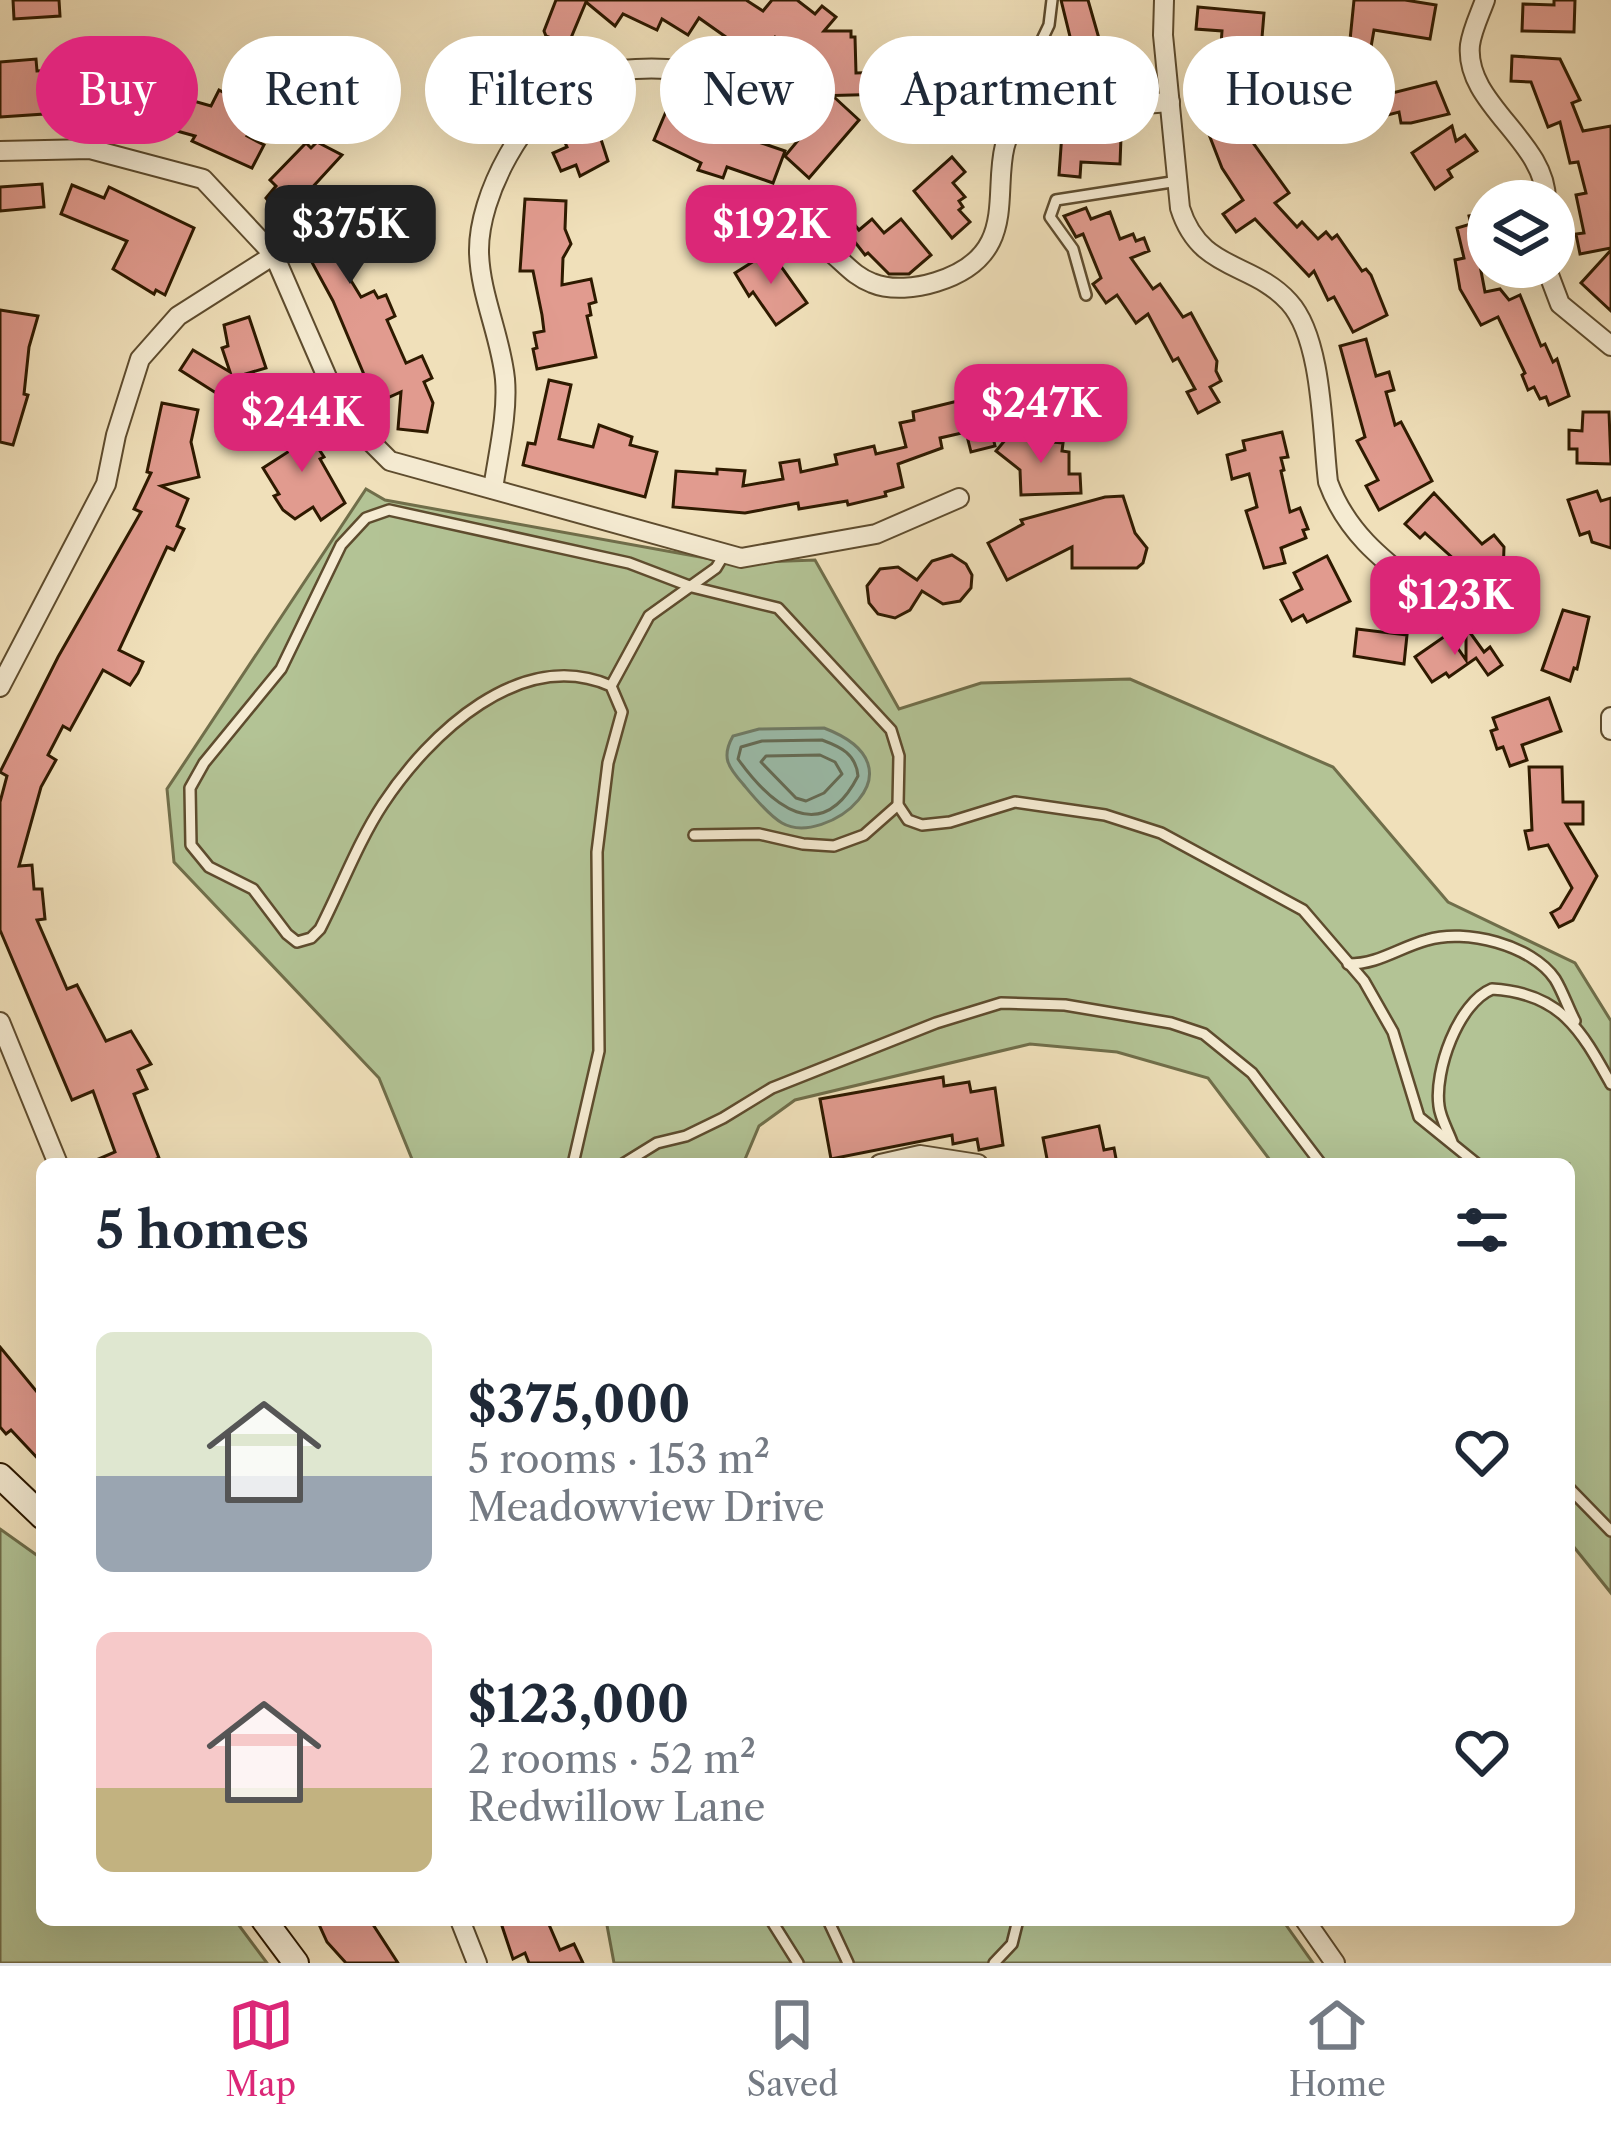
<!DOCTYPE html>
<html lang="en">
<head>
<meta charset="utf-8">
<style>
	:root { --surface:#fff; --page:#f6f6f7; --text:#1f2937; --muted:#747a83; --line:#e0e1e3; --accent:#db2777 }
	body { margin:0; font-family:"Libre Caslon Text",serif; background:var(--page); color:var(--text); height:100vh; display:flex; flex-direction:column; font-size:45px; white-space:nowrap }
	* { box-sizing:border-box; margin:0 }
	p { font-size:39px; color:var(--muted) }
	.icon { flex:none; width:66px; height:66px; fill:none; stroke:currentColor; stroke-width:2; stroke-linecap:round; stroke-linejoin:round }
	.map { position:relative; flex:1; overflow:hidden }
	.details { position:absolute; left:36px; top:1158px; width:1539px; height:768px; display:flex; flex-direction:column; background:var(--surface); border-radius:18px; box-shadow:0 12px 48px #0002 }
	.details>* { flex:none }
	.top-card { position:absolute; left:36px; top:36px; width:1539px; height:108px; display:flex; gap:24px }
	.tools { position:absolute; left:1467px; top:180px; display:grid; gap:24px }
	.tools a { display:grid; place-items:center; width:108px; height:108px; border-radius:50%; background:var(--surface); box-shadow:0 12px 48px #0002; font-size:60px }
	.price { position:absolute; translate:-50% -102px; padding:0 27px; border-radius:24px; background:var(--accent); color:#fff; font-size:39px; line-height:78px; filter:drop-shadow(0 3px 6px #0008) }
	.price::after { content:''; position:absolute; left:50%; top:72px; width:36px; height:27px; margin-left:-18px; background:inherit; clip-path:polygon(0 0,100% 0,50% 100%) }
	.price.active { background:#222; color:#fff }
	ul { padding:0; list-style:none }
	li { display:flex; align-items:center; gap:36px; height:300px; padding:0 60px }
	li span { display:grid; place-items:center; flex:none; width:336px; height:240px; border-radius:18px; color:#555 }
	li>.icon { margin-inline-start:auto }
	span .icon { width:144px; height:144px; fill:#fffc; stroke-width:1 }
	li b { font-size:51px }
	h2 { display:flex; justify-content:space-between; align-items:center; height:144px; padding:0 60px; font-size:51px }
	.chip { padding:0 42px; border-radius:54px; background:var(--surface); box-shadow:0 12px 48px #0002; font-size:42px; line-height:108px }
	.chip.active { background:var(--accent); color:#fff }
	.dock { display:flex; justify-content:space-around; align-items:center; height:168px; border-top:3px solid var(--line); background:var(--surface); font-size:33px; color:var(--muted) }
	.dock a { display:grid; justify-items:center; gap:6px }
	.dock .active { color:var(--accent) }
	.map>svg:first-child { display:block }
</style>
</head>
<body>
<div class="map">
<svg width="1611" height="1963" viewBox="0 0 1611 1963">
	<rect width="100%" height="100%" fill="#f0e0ba"/>
	<filter id="stains"><feTurbulence type="fractalNoise" baseFrequency=".00167" numOctaves="4"/><feColorMatrix values="0 0 0 0 .2 0 0 0 0 .09 0 0 0 0 .02 0 0 0 .5 -.17"/></filter>
	<radialGradient id="worn" r=".72"><stop offset=".6" stop-color="#630" stop-opacity="0"/><stop offset="1" stop-color="#630" stop-opacity=".3"/></radialGradient>
	<g fill="#b3c395" stroke="#706e4a" stroke-width="3">
		<path d="M366 489 385 500 733 563 815 560 899 709 981 683 1130 679 1333 767 1448 902 1575 963 1611 1021V1593L1569 1541V1164H1273L1208 1078 1117 1052 1030 1044 795 1100 759 1126 743 1164H414L379 1078 174 862 167 789Z"/>
		<path d="M0 1529 38 1556 42 1565V1920H235L267 1963H0Z"/>
		<path d="M606 1920H1278L1286 1925 1313 1963H614Z"/>
	</g>
	<path fill="#9bbdab" stroke="#6f7c67" stroke-width="3" d="M824 728C929 768 825 848 782 823 768 815 753 796 743 784 728 767 721 757 733 736L759 729Z"/>
	<g fill="none" stroke-linecap="round" stroke-linejoin="round">
		<g stroke="#646c56" stroke-width="3">
			<path d="M822 740C841 747 856 754 858 776 821 848 771 805 738 759L741 747 762 741Z"/>
			<path d="M820 755 835 762 842 774 824 793 806 801 796 798 761 762 766 756Z"/>
		</g>
	</g>
	<g fill="#e19b8f" stroke="#2e1a00" stroke-width="3">
		<path d="M13 0H59L60 16 14 19Z"/>
		<path d="M556 0H746L763 11 772 0H797L815 14 822 6 836 17 824 31H851V37H855L856 73 889 72 890 94 814 96 813 68 775 37 757 59 699 18 688 35 662 19 657 30 623 14 615 26 586 2 568 45 546 36 544 31Z"/>
		<path d="M1061 0H1088L1102 49 1108 47 1115 75 1062 87 1055 63 1075 57Z"/>
		<path d="M1354 0H1405L1436 5 1430 39 1374 30 1368 64 1348 60Z"/>
		<path d="M1554 0H1575L1574 32 1522 31 1523 4 1554 5Z"/>
		<path d="M1198 7 1264 13 1260 62 1220 58 1222 31 1196 29Z"/>
		<path d="M109 38 147 48 141 70 169 77 165 93 211 106 219 90 237 100 235 105 239 101 260 112 247 136 264 145 252 168 192 141 195 136 108 112 113 91 68 80 69 52H78L80 45 106 51Z"/>
		<path d="M306 40 326 60 322 65 354 98 334 117 314 98 301 111 265 75Z"/>
		<path d="M1512 56 1560 59 1580 100 1572 103 1583 131 1611 126V248L1580 254 1576 234 1584 233 1576 195 1586 193 1578 162 1570 163 1560 122 1548 127 1531 82 1511 81Z"/>
		<path d="M36 59 37 71 56 70 59 113 0 117V62Z"/>
		<path d="M1239 80 1245 93 1251 90 1263 118 1257 121 1260 128 1246 133 1289 193 1275 203 1297 227 1302 222 1318 239 1326 232 1332 239 1337 235 1362 271 1366 269 1371 275 1387 315 1353 332 1334 297 1328 300 1314 271 1309 276 1255 219 1236 232 1223 214 1243 200 1222 168 1208 132 1223 127 1209 93Z"/>
		<path d="M1436 82 1449 114 1411 123H1401L1399 112 1376 118 1372 98Z"/>
		<path d="M834 97 859 120 809 178 785 156Z"/>
		<path d="M680 106 735 134 785 151 773 183 727 167 723 178 698 170 701 163 654 140 668 107 678 111Z"/>
		<path d="M592 123 595 132 598 130 608 161 580 176 576 165 561 171 553 153 567 147 562 136Z"/>
		<path d="M1452 126 1456 141 1465 135 1477 151 1448 170 1452 177 1435 189 1412 153Z"/>
		<path d="M1062 133 1121 137 1120 164 1081 162 1080 177 1059 175Z"/>
		<path d="M317 142 342 155 309 191 329 225 352 212 364 233 348 242 354 252 346 257 354 270 347 274 361 297 374 291 378 298 386 295 395 316 387 320 406 363 422 356 432 378 424 382 433 403 427 432 398 429 401 392 376 403 333 301 302 244 266 198 276 186 270 180 306 143 311 148Z"/>
		<path d="M952 157 965 172 953 183 965 197 959 201 963 207 959 210 970 222 952 238 914 191Z"/>
		<path d="M42 184 44 207 0 211V187Z"/>
		<path d="M72 185 104 198 109 187 194 228 165 295 156 290 154 294 113 269 127 241 61 214Z"/>
		<path d="M525 199 566 201 565 229 571 244 563 258 562 285 591 279 596 302 589 304 591 315 587 316 596 357 537 369 533 349 537 348 534 333 544 331 542 315 533 271H520Z"/>
		<path d="M1086 208 1091 219 1110 212 1120 239 1133 234 1136 241 1144 238 1149 251 1131 258 1153 289 1160 284 1183 317 1191 313 1217 361 1216 371 1221 381 1210 387 1219 402 1198 413 1187 392 1195 389 1178 358 1173 361 1148 314 1136 323 1117 295 1106 303 1093 284 1101 278 1083 234 1076 237 1064 216Z"/>
		<path d="M1488 212V253L1478 255 1485 292 1500 289 1509 300 1520 295 1541 346 1545 344 1553 362 1557 359 1569 396 1549 405 1546 397 1540 399 1534 387 1528 390 1522 375 1525 373 1498 317 1481 325 1460 289 1455 260 1464 258 1457 228 1471 224 1469 216Z"/>
		<path d="M845 213 859 230 872 219 884 233 901 219 931 255 909 274H889L868 253 865 255 851 237 842 244 827 228Z"/>
		<path d="M1611 250V311L1581 283Z"/>
		<path d="M770 251 807 303 776 325 753 292 749 296 735 273Z"/>
		<path d="M0 310 38 316 29 347 24 394 28 395 13 445 0 442Z"/>
		<path d="M249 317 266 368 242 375 227 400 180 370 193 350 230 372 222 348 228 346 224 325Z"/>
		<path d="M1366 339 1376 376 1389 372 1394 390 1386 392 1395 425 1401 422 1432 481 1379 510 1366 486 1378 480 1357 441 1365 437 1340 346Z"/>
		<path d="M549 380 571 385 559 439 593 447 599 425 632 437 630 445 657 452 645 497 523 465 528 443 535 444Z"/>
		<path d="M974 397 978 414 987 412 995 446 971 452 966 432 940 438 942 448 898 464 903 487 885 492 886 496 848 505 847 501 799 509 798 503 745 513 673 507 676 471 717 474V469L745 471 743 486 783 479 780 463 799 460 801 472 837 464 835 455 874 446 876 454 906 447 900 423 914 420 913 412Z"/>
		<path d="M162 403 198 410 191 442 199 477 161 486 188 499 177 526 184 529 174 550 167 547 119 650 143 662 138 673 130 685 103 670 70 730 63 726 48 755 56 760 41 787 19 866 32 865 34 889H42L45 919 37 920 67 989 77 985 106 1041 131 1031 151 1064 138 1070 147 1089 134 1094 159 1158 145 1164H87L115 1152 93 1091 72 1100 0 930V802L7 776 0 772 58 657 141 512 134 509 151 473 147 472Z"/>
		<path d="M1583 412H1609L1611 464 1577 463V449H1569V430L1582 431Z"/>
		<path d="M297 416 324 457 320 459 345 503 321 520 313 507 295 519 283 510 274 496 279 494 263 468 291 450 275 430Z"/>
		<path d="M1282 432 1288 457 1281 458 1284 470 1281 471 1290 512 1300 508 1308 529 1303 530 1306 538 1281 548 1285 563 1264 568 1246 511 1257 507 1249 474 1232 479 1227 455 1245 450 1243 441Z"/>
		<path d="M1011 433 1030 440 1063 443 1062 451 1069 452V474H1080L1081 493 1021 495 1020 470 996 451Z"/>
		<path d="M1597 491 1601 501 1611 498V548L1592 542 1589 532 1580 535 1568 500Z"/>
		<path d="M1434 493 1482 544 1494 535 1504 547 1503 576H1510L1509 602H1500V617H1467V571L1425 533 1420 538 1405 524Z"/>
		<path d="M1123 496 1135 533 1147 548 1143 563 1137 568H1072V547L1007 580 988 543 1023 524 1021 520 1105 497Z"/>
		<path d="M952 555 966 564 972 575 971 588 960 601 943 604 922 591 910 610 895 618 878 614 869 603 867 586 880 569 898 567 917 580 932 561Z"/>
		<path d="M1327 556 1350 601 1307 622 1303 615 1292 621 1281 600 1302 589 1294 573Z"/>
		<path d="M1563 610 1589 617 1577 669 1574 668 1570 681 1542 670Z"/>
		<path d="M1466 627 1484 652 1490 647 1502 665 1488 675 1476 658 1449 677 1446 673 1432 682 1415 657 1448 634 1466 660Z"/>
		<path d="M1357 629 1407 635 1404 664 1354 656Z"/>
		<path d="M1549 698 1561 731 1522 745 1527 760 1510 766 1503 747 1497 749 1491 731 1497 729 1493 718Z"/>
		<path d="M1529 767H1562L1563 802H1583V824H1566L1597 876 1573 920 1559 927 1551 913 1560 908 1572 888 1548 845 1529 849 1525 831 1532 830Z"/>
		<path d="M943 1077 944 1086 969 1082 971 1092 995 1088 1003 1145 979 1150 977 1139 953 1144 952 1135 831 1159 820 1099Z"/>
		<path d="M1099 1126 1104 1150 1114 1148 1117 1164H1048L1043 1138Z"/>
		<path d="M0 1347 42 1398V1463L11 1430 6 1434 0 1427Z"/>
		<path d="M317 1920H370L398 1963H346L327 1942Z"/>
		<path d="M500 1920H547L560 1950 574 1944 583 1963H529L525 1953 513 1959Z"/>
	</g>
	<g fill="none" stroke-linecap="round" stroke-linejoin="round">
		<defs>
			<g id="lane">
				<path d="M1010 127 1004 119 1049 25 1052 0"/>
				<path d="M1086 295 1073 249 1050 217 1056 200 1178 181"/>
				<path d="M611 686 649 616 716 568 725 553"/>
				<path d="M694 835 759 834 803 844 834 846 864 835 898 805"/>
				<path d="M1348 964C1379 964 1398 948 1427 940 1465 928 1532 945 1555 979 1563 992 1568 1008 1575 1021"/>
				<path d="M1452 1142C1448 1131 1440 1117 1439 1106 1434 1071 1458 1003 1492 989 1561 993 1581 1030 1611 1084"/>
				<path d="M573 1164 599 1051 597 852 608 763 622 712 611 686C521 646 429 734 383 804 358 842 341 888 320 929L311 938 297 942 287 934 253 889 209 867 191 845 190 788 204 763 281 669 341 545 366 518 389 510 629 563 692 587 778 608 891 730 899 756 898 805 908 820 922 825 950 822 1015 802 1105 815 1161 833 1303 910 1364 981 1393 1032 1419 1117 1477 1164"/>
				<path d="M623 1164 657 1143 686 1136 723 1118 772 1088 936 1023 1001 1003 1065 1005 1171 1023 1204 1034 1252 1073 1321 1164"/>
				<path d="M1569 1488 1611 1531"/>
				<path d="M771 1920 798 1963"/>
				<path d="M828 1920 848 1963"/>
				<path d="M994 1963 1012 1944 1018 1920"/>
			</g>
			<g id="street">
				<path d="M1164 0 1163 35 1180 208C1200 272 1252 261 1289 302 1323 339 1322 433 1328 482 1346 531 1380 558 1420 589"/>
				<path d="M1485 0C1480 14 1472 30 1470 45 1464 104 1547 141 1546 201"/>
				<path d="M0 151 90 149 203 179 274 255 343 414 390 461 741 558 876 534 959 498"/>
				<path d="M803 237C837 248 845 273 872 283 891 291 917 288 936 282 1040 250 972 161 1024 113L1170 102"/>
				<path d="M1546 267 1560 304 1611 346"/>
				<path d="M493 489C498 454 508 414 505 379 501 337 480 295 479 252 478 195 525 110 575 81 587 74 607 72 620 70 672 65 725 71 770 101"/>
				<path d="M0 687 106 484 116 435 140 359 178 316 274 255"/>
				<path d="M1611 717V730"/>
				<path d="M0 1022 58 1164"/>
				<path d="M880 1164 920 1155 978 1164"/>
				<path d="M460 1920 477 1963"/>
				<path d="M1305 1920 1335 1963"/>
			</g>
			<g id="secondary">
				<path d="M0 1476 42 1516"/>
				<path d="M264 1920 296 1963"/>
			</g>
		</defs>
		<use href="#lane" stroke="#5e4c2e" stroke-width="14"/>
		<use href="#street" stroke="#5e4c2e" stroke-width="22"/>
		<use href="#secondary" stroke="#2e1a00" stroke-width="28"/>
		<use href="#lane" stroke="#f5ebd2" stroke-width="9"/>
		<use href="#street" stroke="#f5ebd2" stroke-width="18"/>
		<use href="#secondary" stroke="#f5ebd2" stroke-width="24"/>
	</g>
	<rect width="100%" height="100%" filter="url(#stains)"/>
	<rect width="100%" height="100%" fill="url(#worn)"/>
</svg>
<div class="tools">
<a><svg class="icon" aria-label="layers" viewBox="0 0 24 24"><path d="M12 4l9 5-9 5-9-5zM3 14l9 5 9-5"/></svg></a>
</div>
<b class="price active" style="left:350px;top:287px">$375K</b>
<b class="price" style="left:771px;top:287px">$192K</b>
<b class="price" style="left:1041px;top:466px">$247K</b>
<b class="price" style="left:302px;top:475px">$244K</b>
<b class="price" style="left:1455px;top:658px">$123K</b>
<div class="top-card">
<a class="chip active">Buy</a>
<a class="chip">Rent</a>
<a class="chip">Filters</a>
<a class="chip">New</a>
<a class="chip">Apartment</a>
<a class="chip">House</a>
</div>
<section class="details">
<h2>5 homes<svg class="icon" aria-label="filters" viewBox="0 0 24 24"><path d="M4 7h16M4 17h16"/><circle cx="9" cy="7" r="2"/><circle cx="15" cy="17" r="2"/></svg></h2>
<ul>
<li><span style="background:linear-gradient(#dfe7d0 60%,#9aa5b1 0)"><svg class="icon" aria-label="home" viewBox="0 0 24 24"><path d="M3 11l9-7 9 7M6 9v11h12V9"/></svg></span><div><b>$375,000</b><p>5 rooms · 153 m²</p><p>Meadowview Drive</p></div><svg class="icon" aria-label="heart" viewBox="0 0 24 24"><path d="M12 20l-8-8c-3-5 5-10 8-4 3-6 11-1 8 4z"/></svg></li>
<li><span style="background:linear-gradient(#f6c9c9 65%,#c2b280 0)"><svg class="icon" aria-label="home" viewBox="0 0 24 24"><path d="M3 11l9-7 9 7M6 9v11h12V9"/></svg></span><div><b>$123,000</b><p>2 rooms · 52 m²</p><p>Redwillow Lane</p></div><svg class="icon" aria-label="heart" viewBox="0 0 24 24"><path d="M12 20l-8-8c-3-5 5-10 8-4 3-6 11-1 8 4z"/></svg></li>
</ul>
</section>
</div>
<nav class="dock">
<a class="active"><svg class="icon" aria-label="map" viewBox="0 0 24 24"><path d="M3 6l6-2 6 2 6-2v14l-6 2-6-2-6 2zM9 4v14M15 6v14"/></svg>Map</a>
<a><svg class="icon" aria-label="saved" viewBox="0 0 24 24"><path d="M7 4h10v16l-5-4-5 4z"/></svg>Saved</a>
<a><svg class="icon" aria-label="home" viewBox="0 0 24 24"><path d="M3 11l9-7 9 7M6 9v11h12V9"/></svg>Home</a>
</nav>
</body>
</html>
